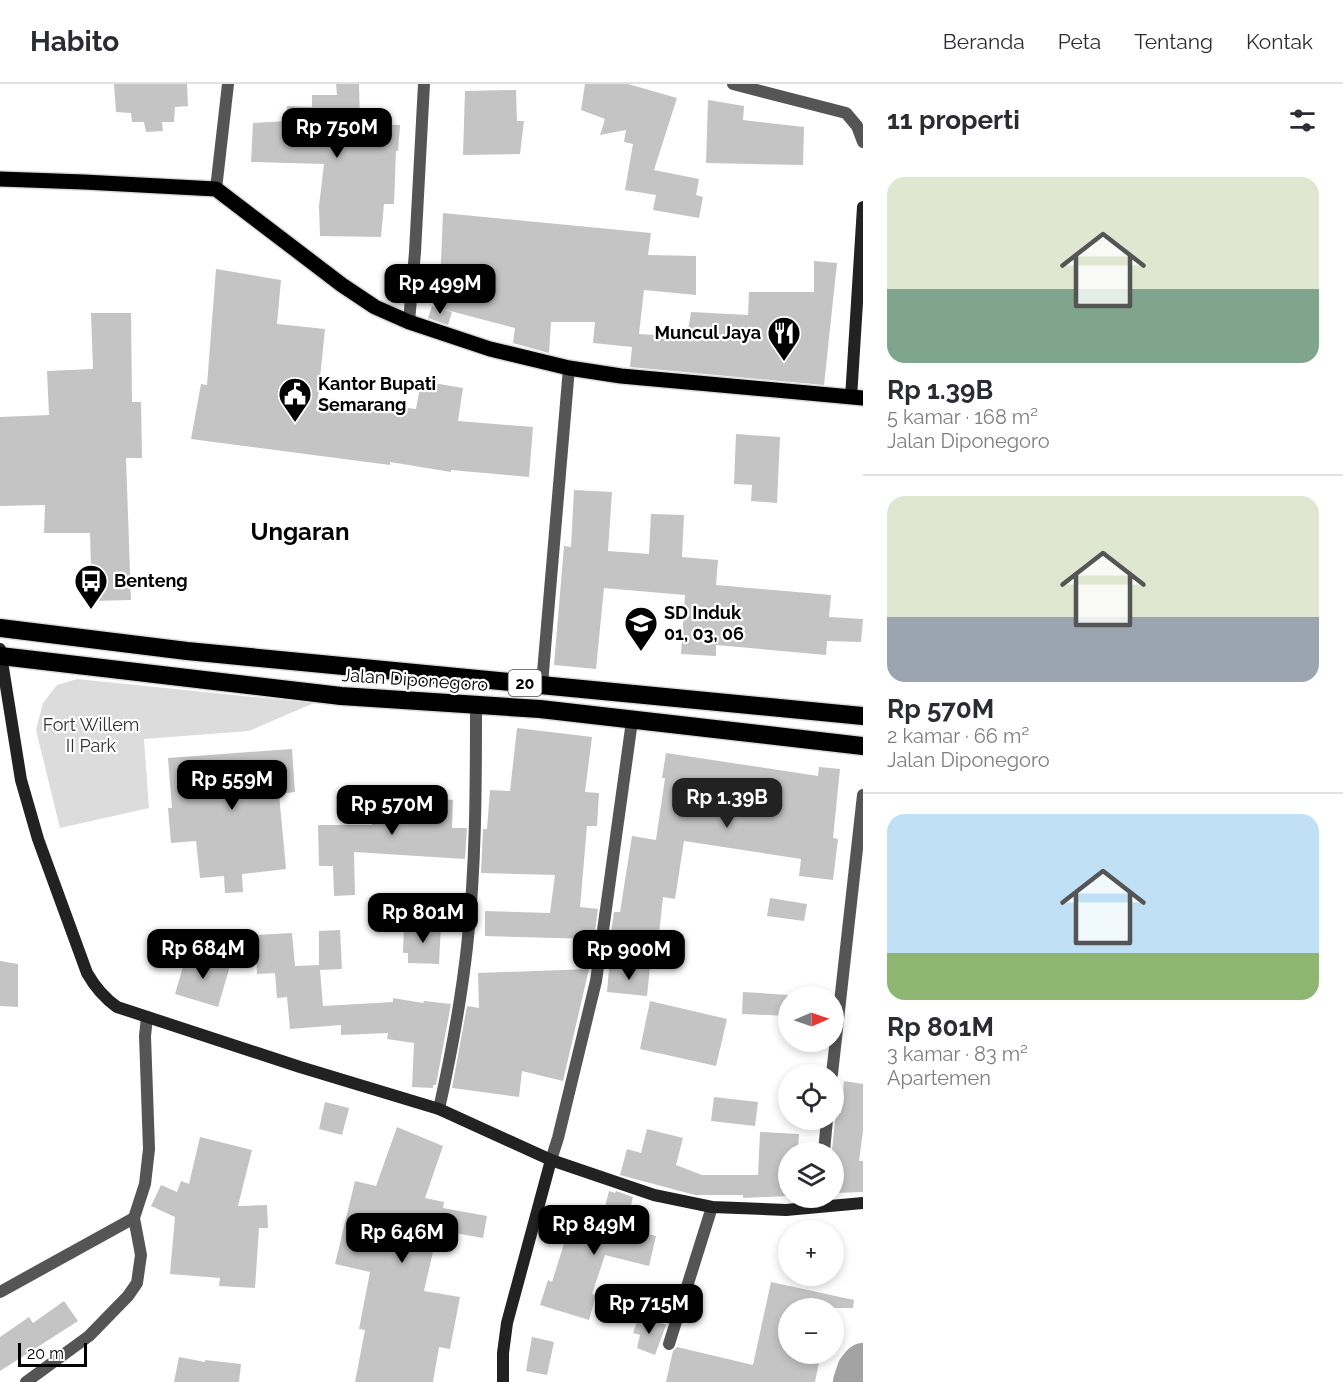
<!DOCTYPE html>
<html lang="id">
<head>
<meta charset="utf-8">
<style>
	:root { --surface:#fff; --page:#f2f2f3; --text:#2b2b33; --muted:#7c7c81; --line:#e1e1e2; --accent:#000 }
	body { margin:0; font-family:Raleway,sans-serif; background:var(--page); color:var(--text); height:100vh; display:flex; flex-direction:column; font-size:22px; white-space:nowrap }
	* { box-sizing:border-box; margin:0 }
	p { font-size:20px; color:var(--muted) }
	.icon { flex:none; width:33px; height:33px; fill:none; stroke:currentColor; stroke-width:2; stroke-linecap:round; stroke-linejoin:round }
	.map { position:relative; flex:1; overflow:hidden }
	.panel { display:flex; flex-direction:column; background:var(--surface); width:480px }
	.panel>* { flex:none }
	.needle { width:39px; rotate:88deg }
	.tools { position:absolute; left:778px; top:902px; display:grid; gap:12px }
	.tools a { display:grid; place-items:center; width:66px; height:66px; border-radius:50%; background:var(--surface); box-shadow:0 3px 9px #0003; font-size:30px }
	.scale { position:absolute; left:18px; bottom:15px; width:69px; box-sizing:border-box; padding-left:6px; border:3px solid #000; border-top:0; font-size:16px; line-height:21px; white-space:nowrap; color:#000; -webkit-text-stroke:4px #fff; paint-order:stroke }
	.price { position:absolute; translate:-50% -51px; padding:0 14px; border-radius:12px; background:var(--accent); color:#fff; font-size:20px; line-height:39px; filter:drop-shadow(0 2px 3px #0008) }
	.price::after { content:''; position:absolute; left:50%; top:36px; width:18px; height:14px; margin-left:-9px; background:inherit; clip-path:polygon(0 0,100% 0,50% 100%) }
	.price.on { background:#222; color:#fff }
	ul { padding:0; list-style:none }
	li { display:grid; align-content:center; gap:12px; height:318px; padding:0 24px }
	li+li { border-top:2px solid var(--line) }
	li span { display:grid; place-items:center; height:186px; border-radius:18px; color:#555 }
	li>.icon { margin-inline-start:auto }
	span .icon { width:108px; height:108px; fill:#fffc; stroke-width:1 }
	li b { font-size:26px }
	h2 { display:flex; justify-content:space-between; align-items:center; height:72px; padding:0 24px; font-size:26px }
	header { display:flex; align-items:center; gap:36px; box-sizing:border-box; height:84px; padding:0 30px; background:var(--surface); border-bottom:2px solid var(--line) }
	header strong { font-size:28px }
	nav { display:flex; gap:33px; margin-inline-start:auto; font-size:21px }
	main { display:flex; flex:1; min-height:0 }
	.map>svg:first-child { display:block }
</style>
</head>
<body>
<header>
<strong>Habito</strong>
<nav><a>Beranda</a><a>Peta</a><a>Tentang</a><a>Kontak</a></nav>
</header>
<main>
<div class="map">
<svg width="863" height="1298" viewBox="0 0 863 1298">
	<rect width="100%" height="100%" fill="#fff"/>
	<path fill="#dcdcdc" d="M77 595 314 619 249 647 144 655 149 724 60 744 36 646 43 619 57 601Z"/>
	<g fill="none" stroke-linecap="round" stroke-linejoin="round">
		<path stroke="#a3a3a3" stroke-width="42" d="M854 1298 858 1286 863 1280"/>
	</g>
	<g fill="#c4c4c4">
		<path d="M114 0H187L188 22 175 23 174 38H162L163 47 146 48 144 38H132L131 29 116 28Z"/>
		<path d="M336 0H359L360 40 400 41 398 67H396L394 120H384L381 153 320 152 319 122 324 80 251 78 253 39 286 37 287 22 312 23V11H337Z"/>
		<path d="M585 0H628L677 14 654 86 699 95 696 111 703 113 699 134 653 126 656 111 625 106 633 60 624 58 626 46 600 51 605 35 581 26Z"/>
		<path d="M516 6 517 37H524L520 70 463 71 465 7Z"/>
		<path d="M708 16 744 22 743 36 804 43 803 81 706 79Z"/>
		<path d="M443 129 651 149 648 171 696 172V211L644 206 639 250 687 253 691 228 748 231 749 208H814V177L837 179 824 301 630 283 632 263 593 259 595 238H551L549 269 513 259 515 244 439 224Z"/>
		<path d="M216 185 281 196 277 240 325 245 318 314 416 325 421 297 463 304 458 337 533 343 529 393 451 386V388L390 378V381L191 355 201 300 207 301Z"/>
		<path d="M432 222 452 228 448 241 428 234Z"/>
		<path d="M91 229H131L132 318H141L142 374H126L131 516 92 517 90 449H44L45 421 0 422V333L49 331 47 287 93 285Z"/>
		<path d="M736 350 780 353 777 419 751 417 752 401 734 400Z"/>
		<path d="M574 406 612 408 608 467 649 470 651 430 684 431 682 473 718 476 716 501 831 511 829 533 863 535 861 558 827 557 826 571 716 561V572L681 570 685 511 604 504 596 585 554 581 564 462 571 463Z"/>
		<path d="M517 644 592 653 585 708 599 709 597 742H587L580 823 598 825 594 855 485 852V827L550 829 555 791 481 789 483 745H487L490 706 510 707Z"/>
		<path d="M292 665 295 708 279 710 286 785 242 790 243 808 225 809 224 792 200 794 196 757 171 759 168 724H172L168 674Z"/>
		<path d="M666 669 818 692 819 683 840 685 833 754 838 755 833 796 799 792 801 775 684 757 675 815 663 813 659 850H654V856L610 855 614 828H620L632 752 656 756 665 694H662Z"/>
		<path d="M374 710 453 716 452 744H467L465 775 354 768 355 811 334 812 333 782H319L318 741H372Z"/>
		<path d="M770 814 807 820 804 837 767 832Z"/>
		<path d="M441 840 439 880 408 879V869H403L404 842Z"/>
		<path d="M340 846 342 885 320 886 323 922 393 918V914L423 919 424 917 451 920 436 1001H433V1004L412 1003 414 959 387 955 388 949 341 951V941L290 945 287 913 277 914 275 889 257 890 255 851 292 849 295 882 319 881V847Z"/>
		<path d="M187 869 230 882 218 923 175 910Z"/>
		<path d="M0 877 18 880V923L0 922Z"/>
		<path d="M650 883 647 912 607 908 609 885Z"/>
		<path d="M589 885 563 997 522 987 519 1013 452 1004 467 922 479 924 478 889Z"/>
		<path d="M743 908 789 911V932L742 930Z"/>
		<path d="M650 917 727 935 716 982 640 965Z"/>
		<path d="M844 997 863 1000V1047L859 1077H863V1108L835 1109 832 1066 836 1028 841 1029Z"/>
		<path d="M714 1013 758 1018 755 1042 711 1037Z"/>
		<path d="M325 1018 349 1024 342 1051 319 1045Z"/>
		<path d="M397 1043 443 1062 425 1114 444 1118 443 1124 487 1132 483 1154 438 1146 424 1207 460 1213 450 1265 439 1263 433 1298H355L365 1246 359 1245 370 1188 335 1180 355 1097 376 1102Z"/>
		<path d="M647 1045 683 1054 676 1081 702 1091H758L760 1048 799 1050 798 1068 786 1069 788 1112 743 1114V1111H695L620 1091 627 1065 641 1069Z"/>
		<path d="M200 1053 252 1066 238 1122 267 1121 268 1144H259L255 1204 219 1202 220 1194 170 1190 175 1133 151 1122 161 1101 177 1108 181 1097 189 1100Z"/>
		<path d="M609 1107 615 1109 616 1107 633 1113 625 1144 656 1152 649 1182 605 1171 592 1210 596 1211 589 1236 540 1221 548 1196 552 1198 573 1131 601 1139Z"/>
		<path d="M771 1198 854 1216 853 1224H789V1269H821L815 1298H666L673 1267 677 1263 753 1281Z"/>
		<path d="M64 1217 78 1237 0 1287V1253L29 1233 33 1239Z"/>
		<path d="M639 1232 666 1241 655 1271 637 1264 640 1251 633 1249Z"/>
		<path d="M532 1253 554 1258 547 1291 526 1287Z"/>
		<path d="M179 1273 205 1278V1276L241 1280 239 1298H174Z"/>
	</g>
	<g fill="none" stroke-linecap="round" stroke-linejoin="round">
		<defs>
			<path id="primary" d="M0 95 84 98 216 105 342 201 375 223 409 238 490 265 569 284 621 292 863 314"/>
			<g id="highway">
				<path d="M0 544 187 567 863 632"/>
				<path d="M0 572 341 612 540 625 863 662"/>
			</g>
		</defs>
		<use href="#primary" stroke="#dbdbdb" stroke-width="18"/>
		<use href="#highway" stroke="#dbdbdb" stroke-width="21"/>
		<g stroke="#555" stroke-width="12">
			<path d="M733 0 846 29 857 42 863 58"/>
			<path d="M216 105 228 0"/>
			<path d="M409 238 415 168 424 0"/>
			<path d="M542 600 569 284"/>
			<path d="M832 990 863 711"/>
			<path d="M439 1025C451 971 461 917 467 863 476 782 476 702 476 621"/>
			<path d="M824 1068 827 1035"/>
			<path d="M551 1076 558 1054 596 897 632 637"/>
			<path d="M0 1208 134 1134"/>
			<path d="M669 1260 712 1123"/>
			<path d="M26 1298 89 1252 128 1212 137 1199 141 1171 134 1134 145 1100 149 1065 145 952 147 933"/>
		</g>
		<g stroke="#222" stroke-width="12">
			<path d="M851 314 863 123"/>
			<path d="M0 565 21 696 38 755 87 889C95 903 103 913 117 923L300 983 439 1025 551 1076 654 1111 712 1123 786 1126 863 1119"/>
			<path d="M503 1298V1269L507 1239 551 1076"/>
		</g>
		<use href="#primary" stroke="#000" stroke-width="15"/>
		<use href="#highway" stroke="#000" stroke-width="18"/>
	</g>
	<defs>
		<symbol id="restaurant-pin" viewBox="-11 -11 22 30"><path d="M0 17L-7.5 6A9.5 9.5 0 1 1 7.5 6Z" fill="#000" stroke="#fff"/><path d="M-5-6h1v4h1v-4h1v4h1v-4h1v5L-1.5 .5V6h-2V.5L-5-1ZM5-6V6H3V1.5H1.5Q1.5-4 5-6Z" fill="#fff"/></symbol>
		<symbol id="civic-pin" viewBox="-11 -11 22 30"><path d="M0 17L-7.5 6A9.5 9.5 0 1 1 7.5 6Z" fill="#000" stroke="#fff"/><path d="M-.6-6.5H3V-4.5H.6V-3L4-1V1h2V6H-6V1h2V-1L-.6-3ZM-1.2 2.5V6h2.4V2.5Z" fill="#fff"/></symbol>
		<symbol id="bus-pin" viewBox="-11 -11 22 30"><path d="M0 17L-7.5 6A9.5 9.5 0 1 1 7.5 6Z" fill="#000" stroke="#fff"/><path d="M-5-6H5V4H4V6H2V4H-2V6H-4V4H-5ZM-3.5-4V0h7V-4ZM-3.5 1.2v1.5H-2V1.2ZM2 1.2v1.5H3.5V1.2Z" fill="#fff"/></symbol>
		<symbol id="school-pin" viewBox="-11 -11 22 30"><path d="M0 17L-7.5 6A9.5 9.5 0 1 1 7.5 6Z" fill="#000" stroke="#fff"/><path d="M0-5L7-2L0 1L-7-2ZM-4 1L0 2.5L4 1V4Q0 6-4 4Z" fill="#fff"/></symbol>
	</defs>
	<g fill-rule="evenodd">
		<use href="#restaurant-pin" x="765" y="230" width="38" height="52"/>
		<use href="#civic-pin" x="276" y="291" width="38" height="52"/>
		<use href="#bus-pin" x="72" y="478" width="38" height="52"/>
		<use href="#school-pin" x="622" y="520" width="38" height="52"/>
	</g>
	<g text-anchor="middle" stroke-width="4.5" stroke-linejoin="round" paint-order="stroke">
		<rect fill="#fff" stroke="#4c4c4c" stroke-width="1.5" x="508.5" y="586" width="33" height="26" rx="4.5"/>
		<g font-size="16" font-weight="bold" fill="#000">
			<text x="525" y="605">20</text>
		</g>
		<g font-size="18" font-weight="bold" fill="#000" stroke="#fff" text-anchor="start">
			<text x="761" y="255" text-anchor="end">Muncul Jaya</text>
			<text x="318" y="306">Kantor Bupati<tspan x="318" dy="21">Semarang</tspan></text>
			<text x="114" y="503">Benteng</text>
			<text x="664" y="535">SD Induk<tspan x="664" dy="21">01, 03, 06</tspan></text>
		</g>
		<g font-size="18" fill="#000" stroke="#fff">
			<text transform="translate(415 596) rotate(4)" y="6">Jalan Diponegoro</text>
		</g>
		<g font-size="18" fill="#333" stroke="#fff">
			<text x="91" y="647">Fort Willem<tspan x="91" dy="21">II Park</tspan></text>
		</g>
		<g font-size="24" font-weight="bold" fill="#000" stroke="#fff">
			<text x="300" y="456">Ungaran</text>
		</g>
	</g>
</svg>
<div class="tools">
<a><svg class="needle" viewBox="-14 -14 28 28"><path d="M0-13l5 13h-10z" fill="#e53935"/><path d="M0 13l5-13h-10z" fill="#7c7c81"/></svg></a>
<a><svg class="icon" aria-label="locate" viewBox="0 0 24 24"><circle cx="12" cy="12" r="6"/><path d="M12 2v4M12 18v4M2 12h4M18 12h4"/></svg></a>
<a><svg class="icon" aria-label="layers" viewBox="0 0 24 24"><path d="M12 4l9 5-9 5-9-5zM3 14l9 5 9-5"/></svg></a>
<a>+</a>
<a>−</a>
</div>
<div class="scale">20 m</div>
<b class="price" style="left:337px;top:75px">Rp 750M</b>
<b class="price" style="left:440px;top:231px">Rp 499M</b>
<b class="price" style="left:232px;top:727px">Rp 559M</b>
<b class="price on" style="left:727px;top:745px">Rp 1.39B</b>
<b class="price" style="left:392px;top:752px">Rp 570M</b>
<b class="price" style="left:423px;top:860px">Rp 801M</b>
<b class="price" style="left:203px;top:896px">Rp 684M</b>
<b class="price" style="left:629px;top:897px">Rp 900M</b>
<b class="price" style="left:594px;top:1172px">Rp 849M</b>
<b class="price" style="left:402px;top:1180px">Rp 646M</b>
<b class="price" style="left:649px;top:1251px">Rp 715M</b>
</div>
<section class="panel">
<h2>11 properti<svg class="icon" aria-label="filters" viewBox="0 0 24 24"><path d="M4 7h16M4 17h16"/><circle cx="9" cy="7" r="2"/><circle cx="15" cy="17" r="2"/></svg></h2>
<ul>
<li><span style="background:linear-gradient(#dfe7d0 60%,#7fa58c 0)"><svg class="icon" aria-label="home" viewBox="0 0 24 24"><path d="M3 11l9-7 9 7M6 9v11h12V9"/></svg></span><div><b>Rp 1.39B</b><p>5 kamar · 168 m²</p><p>Jalan Diponegoro</p></div></li>
<li><span style="background:linear-gradient(#dfe7d0 65%,#9aa5b1 0)"><svg class="icon" aria-label="home" viewBox="0 0 24 24"><path d="M3 11l9-7 9 7M6 9v11h12V9"/></svg></span><div><b>Rp 570M</b><p>2 kamar · 66 m²</p><p>Jalan Diponegoro</p></div></li>
<li><span style="background:linear-gradient(#bfe0f5 75%,#8fb573 0)"><svg class="icon" aria-label="home" viewBox="0 0 24 24"><path d="M3 11l9-7 9 7M6 9v11h12V9"/></svg></span><div><b>Rp 801M</b><p>3 kamar · 83 m²</p><p>Apartemen</p></div></li>
</ul>
</section>
</main>
</body>
</html>
